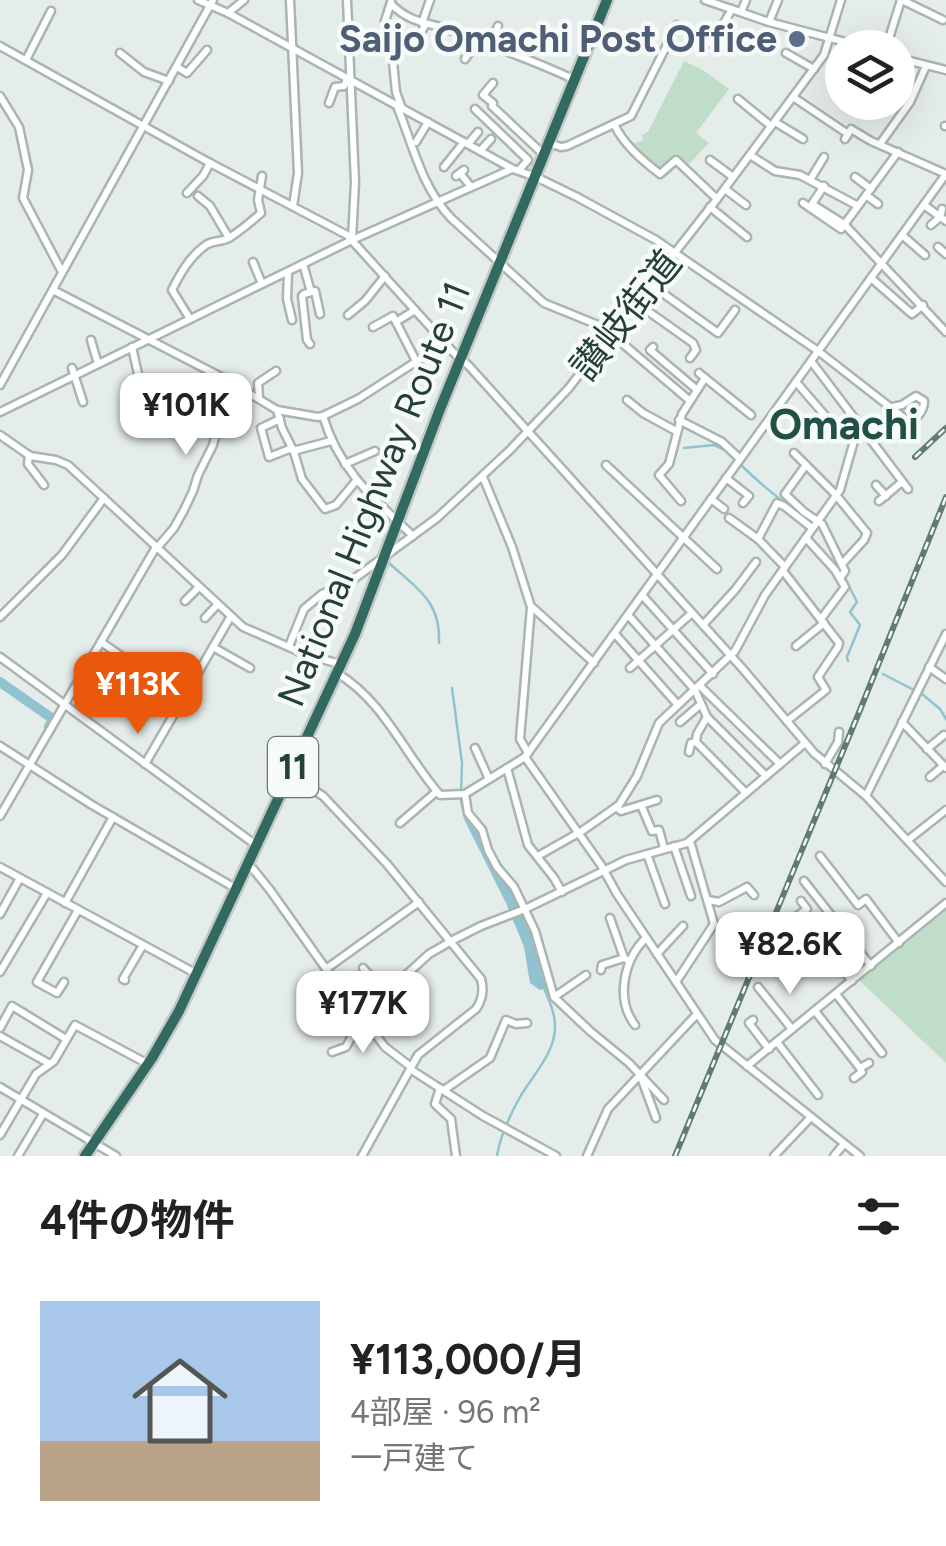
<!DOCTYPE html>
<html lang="ja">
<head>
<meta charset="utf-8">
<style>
	:root { --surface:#fff; --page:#f2f2f2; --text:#222; --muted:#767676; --accent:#ea580c }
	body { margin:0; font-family:Figtree,"Noto Sans JP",sans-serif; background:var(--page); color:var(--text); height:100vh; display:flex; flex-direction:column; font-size:38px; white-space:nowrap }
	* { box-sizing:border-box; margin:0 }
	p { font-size:32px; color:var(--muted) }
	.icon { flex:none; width:55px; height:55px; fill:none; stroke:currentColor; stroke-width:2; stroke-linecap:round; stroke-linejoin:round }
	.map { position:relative; height:1156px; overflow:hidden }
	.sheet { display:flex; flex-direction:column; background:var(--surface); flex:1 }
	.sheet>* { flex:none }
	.fabs { position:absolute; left:825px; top:30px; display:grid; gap:20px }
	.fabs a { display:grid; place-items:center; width:90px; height:90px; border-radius:50%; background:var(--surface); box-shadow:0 10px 40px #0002; font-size:50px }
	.price { position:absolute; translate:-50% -85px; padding:0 22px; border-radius:20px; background:#fff; color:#222; font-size:32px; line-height:65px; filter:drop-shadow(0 2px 5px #0008) }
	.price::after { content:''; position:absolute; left:50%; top:60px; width:30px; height:22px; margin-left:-15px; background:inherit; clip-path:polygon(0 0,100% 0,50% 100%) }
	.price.on { background:var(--accent); color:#fff }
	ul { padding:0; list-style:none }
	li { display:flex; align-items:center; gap:30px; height:250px; padding:0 40px }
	li span { display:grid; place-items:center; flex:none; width:280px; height:200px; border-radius:0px; color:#555 }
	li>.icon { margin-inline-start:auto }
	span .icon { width:120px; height:120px; fill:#fffc; stroke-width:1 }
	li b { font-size:42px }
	h2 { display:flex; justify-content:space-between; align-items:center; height:120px; padding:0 40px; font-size:42px }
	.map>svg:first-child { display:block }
</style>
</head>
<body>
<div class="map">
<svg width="946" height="1156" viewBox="0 0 946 1156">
	<rect width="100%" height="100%" fill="#e5edea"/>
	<g fill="#bfddc9">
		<path d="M684 61 703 70 729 89 696 133 709 143 688 165 676 154 661 168H659L633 144 643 140 642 135 648 132Z"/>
		<path d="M946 909V1063L859 980Z"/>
	</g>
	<path fill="#90c2cf" d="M459 797 462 798C483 842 511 883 531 928 540 948 544 974 550 995L546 988 540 990 530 983 524 947 506 903 464 819Z"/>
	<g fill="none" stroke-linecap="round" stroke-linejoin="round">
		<g stroke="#90c2cf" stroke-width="2.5">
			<path d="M684 448 714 445 725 450"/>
			<path d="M738 462C760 484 782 503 809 519"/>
			<path d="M390 564C418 589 441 602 439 643"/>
			<path d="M844 576 857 602 850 612 860 625 847 657 848 661"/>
			<path d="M883 674 912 689"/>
			<path d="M452 688 462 763 461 794"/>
			<path d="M922 694 940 709 946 719"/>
			<path d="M497 1156C500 1135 510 1115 520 1097 532 1076 556 1052 555 1026 555 1013 549 1000 544 988"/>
		</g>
		<path stroke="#90c2cf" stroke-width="10" d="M0 682 53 719 49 727"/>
		<defs>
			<g id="minor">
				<path d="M198 0 228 13 244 0"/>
				<path d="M290 0 298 173 293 206"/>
				<path d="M347 0 355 182 352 239"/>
				<path d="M705 0 769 22 868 48"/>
				<path d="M902 0 943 20"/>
				<path d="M391 2 385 21 392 52 396 92 401 106"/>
				<path d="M391 4C412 25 431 22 456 32 496 48 536 61 575 80"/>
				<path d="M741 12 746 0"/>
				<path d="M228 13 513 169 536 177 577 197 656 240 818 351 908 421C917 419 924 411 924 401L916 396 902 405 892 407"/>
				<path d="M769 22 778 0"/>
				<path d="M422 23 430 0"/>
				<path d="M418 37 426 24"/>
				<path d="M0 46 210 163 347 235 453 352 468 365 742 668 814 753 866 796 946 882"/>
				<path d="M489 46 498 26"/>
				<path d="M886 48 901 0"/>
				<path d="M120 53 144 72 169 81"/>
				<path d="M786 53 814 69"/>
				<path d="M898 58 946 70"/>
				<path d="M465 59 474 46 479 42"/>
				<path d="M26 60 51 11"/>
				<path d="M177 67 187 73 207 50"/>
				<path d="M493 83 483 95 493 103 492 106 543 154"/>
				<path d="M0 96 19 127 28 170 23 198 62 272"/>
				<path d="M793 97 848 134"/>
				<path d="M738 99 771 126"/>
				<path d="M329 103 335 87 344 86 347 80"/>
				<path d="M397 106C413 145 421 186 451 218L544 303 603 327 689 400"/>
				<path d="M475 109 528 160 519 170"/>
				<path d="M775 122 803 139"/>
				<path d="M614 124C624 145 642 160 660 174L676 160 717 199"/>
				<path d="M945 126H946"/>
				<path d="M845 139 851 129 871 141 946 174"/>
				<path d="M416 142 428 122"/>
				<path d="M548 143 561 147 567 146 631 116 677 25 712 44 732 9"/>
				<path d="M468 144 478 132"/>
				<path d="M880 144 910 102 926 66"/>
				<path d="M480 151 491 139"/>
				<path d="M750 155 775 171 800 175 858 206"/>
				<path d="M710 160 733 177"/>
				<path d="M444 167 464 142"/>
				<path d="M460 173 471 187"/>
				<path d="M456 176 464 170"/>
				<path d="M855 177 871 189"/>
				<path d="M810 180 824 157"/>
				<path d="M824 186 812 204 844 224 946 332"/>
				<path d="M725 189 746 205"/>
				<path d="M187 193 203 176 210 163"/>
				<path d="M866 195 878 204"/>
				<path d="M198 196 210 206 229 238"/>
				<path d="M803 203 841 229 898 152"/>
				<path d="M924 205 946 221"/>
				<path d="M710 207 747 237"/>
				<path d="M931 225 940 217 942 209"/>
				<path d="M902 235 925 255"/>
				<path d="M938 247 946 254"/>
				<path d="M253 262 262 284"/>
				<path d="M303 264 311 292"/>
				<path d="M288 272 287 299 292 320"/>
				<path d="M871 278 912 314 923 305"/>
				<path d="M650 284 718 333 735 310"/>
				<path d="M53 290 227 380 277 410 318 417 323 416 358 399 445 343"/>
				<path d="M635 302 693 343 696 350 690 358"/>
				<path d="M348 315 365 301 385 276"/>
				<path d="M190 319 172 290C180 274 190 256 206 245 213 240 222 242 229 238 240 231 252 221 261 213L258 200 262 176"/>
				<path d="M396 322 415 310"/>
				<path d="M373 327 393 316 416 361"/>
				<path d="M91 340 98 364"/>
				<path d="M310 344 307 340 302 296 304 294 315 291 320 314"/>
				<path d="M132 347 144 401"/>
				<path d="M653 347 650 350 696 389"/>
				<path d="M811 361 908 489"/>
				<path d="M72 368 83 402"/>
				<path d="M699 373 751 415"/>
				<path d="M796 382 835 427 853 441"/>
				<path d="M0 385 213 0"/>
				<path d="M259 397 258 383 276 371"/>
				<path d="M627 400 643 413 676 431"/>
				<path d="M277 410 282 428 294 452 302 479 325 509 336 505 356 481"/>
				<path d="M0 412 352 240 512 169"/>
				<path d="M323 416C339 470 374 499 413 536"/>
				<path d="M280 419 261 428 269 457 292 448"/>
				<path d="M679 420 722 442 740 459"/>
				<path d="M0 435 30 456 56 460 68 465 243 627 307 655 340 664"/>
				<path d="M293 451 331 441"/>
				<path d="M794 453 836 495 867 533 864 540 842 564"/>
				<path d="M29 455 28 464 44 485"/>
				<path d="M345 464 375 451"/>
				<path d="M606 465 717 569"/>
				<path d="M806 465 785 494 804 512 822 524 845 571 840 578"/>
				<path d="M483 477 512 547 531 607 520 739 528 753"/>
				<path d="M726 478 749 496 743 503"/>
				<path d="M876 485 886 496"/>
				<path d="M711 499 724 509"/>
				<path d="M681 501 659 475 669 464 682 414 705 378"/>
				<path d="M879 501 902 482"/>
				<path d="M729 518 758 539"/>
				<path d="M806 538 835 570 845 587 821 619"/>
				<path d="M157 548 174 528 184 510 193 491 198 475 213 445 219 423 246 391"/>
				<path d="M785 567 758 539 777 503 784 506 812 528"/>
				<path d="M783 571 839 643 838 647 818 677 826 690 787 721"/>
				<path d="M642 595 713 674"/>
				<path d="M185 601 198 588"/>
				<path d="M532 607 594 663"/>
				<path d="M628 615 695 690 707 717 766 776"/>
				<path d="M0 617 62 555 104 498"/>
				<path d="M205 618 217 605"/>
				<path d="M703 625 735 590 756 562"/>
				<path d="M615 634 678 705"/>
				<path d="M101 642 183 699"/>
				<path d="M289 646 304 609 322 594 351 581 437 518 510 450 568 389 717 199 824 55 841 0"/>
				<path d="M796 646 824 623"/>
				<path d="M213 647 250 668"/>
				<path d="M0 657 256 845"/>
				<path d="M929 667 946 679"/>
				<path d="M630 668 692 613"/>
				<path d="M337 673C384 701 405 755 440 795L465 794 525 757 946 174"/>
				<path d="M700 686 780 764"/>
				<path d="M680 722 701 704"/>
				<path d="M902 722 946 768"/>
				<path d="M696 742 746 793"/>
				<path d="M0 746 92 805 235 888"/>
				<path d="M475 748 489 779"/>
				<path d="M927 749 944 735"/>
				<path d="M689 752 691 743 696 742 697 734 707 717"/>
				<path d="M525 757 601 865 617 894 715 1040 860 1156"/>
				<path d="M145 764 231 616"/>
				<path d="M825 764 838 742 839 732"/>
				<path d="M507 768 528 845 554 878 562 892"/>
				<path d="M290 775 323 796 387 864 481 979C484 990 483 999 476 1009L418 1055 362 1156"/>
				<path d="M930 777 943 766"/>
				<path d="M465 794 468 813 482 830 488 850 497 867 514 887 535 931 554 997 590 1031 629 1063 664 1100"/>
				<path d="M866 796 946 634"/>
				<path d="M641 805 652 831 659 830 664 848"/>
				<path d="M616 807 621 811 657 800"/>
				<path d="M0 816 156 547"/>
				<path d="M400 823 436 792"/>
				<path d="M908 840 946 810"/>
				<path d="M674 846 691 896"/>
				<path d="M647 854 665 904"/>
				<path d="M538 856 582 831 619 805 637 776 659 723 735 651 765 595 840 490 854 441 856 423"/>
				<path d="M820 856 858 905 866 899 899 943"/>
				<path d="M247 865 253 869 270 890 336 983 385 1047 411 1067"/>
				<path d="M0 867 195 973"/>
				<path d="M804 881 871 966"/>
				<path d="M708 900 719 902 747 887 754 895"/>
				<path d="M65 903 113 817"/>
				<path d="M0 914 20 878"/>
				<path d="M799 915 852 981"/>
				<path d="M796 917 807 909 801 901"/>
				<path d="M610 918 624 958 629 961"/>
				<path d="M657 954 683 926"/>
				<path d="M363 968 386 993"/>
				<path d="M326 969 419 902"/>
				<path d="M601 970 602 965 624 958"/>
				<path d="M0 972 47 893"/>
				<path d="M125 980 123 979 143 945"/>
				<path d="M64 982 57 993 37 982 78 910"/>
				<path d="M676 982 714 924 690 841"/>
				<path d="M758 987 792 1029"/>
				<path d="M836 994 882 1053"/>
				<path d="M554 997 586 975"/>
				<path d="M815 1011 860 1068 862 1072 854 1078"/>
				<path d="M361 1016 429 954 455 939 481 926 525 909 626 860 687 843 805 743"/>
				<path d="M753 1020 749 1023 769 1049"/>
				<path d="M635 1025C615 999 624 959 646 938"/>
				<path d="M0 1028 12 1006 66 1039"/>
				<path d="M0 1036 50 1064"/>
				<path d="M777 1042 818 1095"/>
				<path d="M332 1052 346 1047 353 1034 366 1022"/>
				<path d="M747 1066 946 903"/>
				<path d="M860 1068 869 1063"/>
				<path d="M410 1069 483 1116 556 1156"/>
				<path d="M642 1080 656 1118"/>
				<path d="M0 1087 116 1156"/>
				<path d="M440 1088 435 1104 451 1119 456 1156"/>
				<path d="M444 1090 490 1058 506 1020 516 1024 527 1023"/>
				<path d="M0 1135 36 1074 54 1061 75 1025 148 1064"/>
				<path d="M18 1156 43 1114"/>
				<path d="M587 1156 608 1109 697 1014"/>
				<path d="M774 1156 811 1117"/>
				<path d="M834 1156 844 1144"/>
			</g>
			<path id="highway" d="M85 1156 152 1058 179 1011 355 634 440 409 607 0"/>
		</defs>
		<use href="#minor" stroke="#a8b5b1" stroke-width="11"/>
		<use href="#highway" stroke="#c2c9c8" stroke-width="15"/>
		<use href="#minor" stroke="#fff" stroke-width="6"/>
		<use href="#highway" stroke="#326a61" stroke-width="10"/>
		<defs>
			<g id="rail">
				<path d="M915 457 946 428"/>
				<path d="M675 1156 860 710 946 497"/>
			</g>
		</defs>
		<use href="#rail" stroke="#607a74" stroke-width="6"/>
		<use href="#rail" stroke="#f6faf8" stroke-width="2.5" stroke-dasharray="8" stroke-linecap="butt"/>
	</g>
	<circle fill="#5c6f8a" stroke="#f6faf8" stroke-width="4" cx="797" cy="39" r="10"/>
	<g text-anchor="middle" stroke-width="9" stroke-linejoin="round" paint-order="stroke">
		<rect fill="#f6faf8" stroke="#647772" stroke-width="2.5" x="268" y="737" width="50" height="60" rx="8"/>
		<g font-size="35" font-weight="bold" fill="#253f39">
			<text x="293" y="779">11</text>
		</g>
		<g font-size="38" font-weight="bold" fill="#4e5e75" stroke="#f6faf8" text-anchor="end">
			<text x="777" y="52">Saijo Omachi Post Office</text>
		</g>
		<g font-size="38" fill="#253f39" stroke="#f6faf8">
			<text transform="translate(626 315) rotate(-52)" y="13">讃岐街道</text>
			<text transform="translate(374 494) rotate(-68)" y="13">National Highway Route 11</text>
		</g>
		<g font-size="42" font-weight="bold" fill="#215047" stroke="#f6faf8">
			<text x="844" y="439">Omachi</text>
		</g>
	</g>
</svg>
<div class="fabs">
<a><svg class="icon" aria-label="layers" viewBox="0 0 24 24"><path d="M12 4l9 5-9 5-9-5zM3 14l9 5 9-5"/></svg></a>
</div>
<b class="price" style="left:186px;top:458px">¥101K</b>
<b class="price on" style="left:138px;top:737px">¥113K</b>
<b class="price" style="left:790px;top:997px">¥82.6K</b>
<b class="price" style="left:363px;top:1056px">¥177K</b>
</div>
<section class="sheet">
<h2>4件の物件<svg class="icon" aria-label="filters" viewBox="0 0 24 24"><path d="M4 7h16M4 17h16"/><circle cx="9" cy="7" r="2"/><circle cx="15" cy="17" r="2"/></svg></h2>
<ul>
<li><span style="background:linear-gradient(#a9c7e8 70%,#b9a48a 0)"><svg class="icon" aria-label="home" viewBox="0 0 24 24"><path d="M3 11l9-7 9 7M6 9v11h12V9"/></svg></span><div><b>¥113,000/月</b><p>4部屋 · 96 m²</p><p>一戸建て</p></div></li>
</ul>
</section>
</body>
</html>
